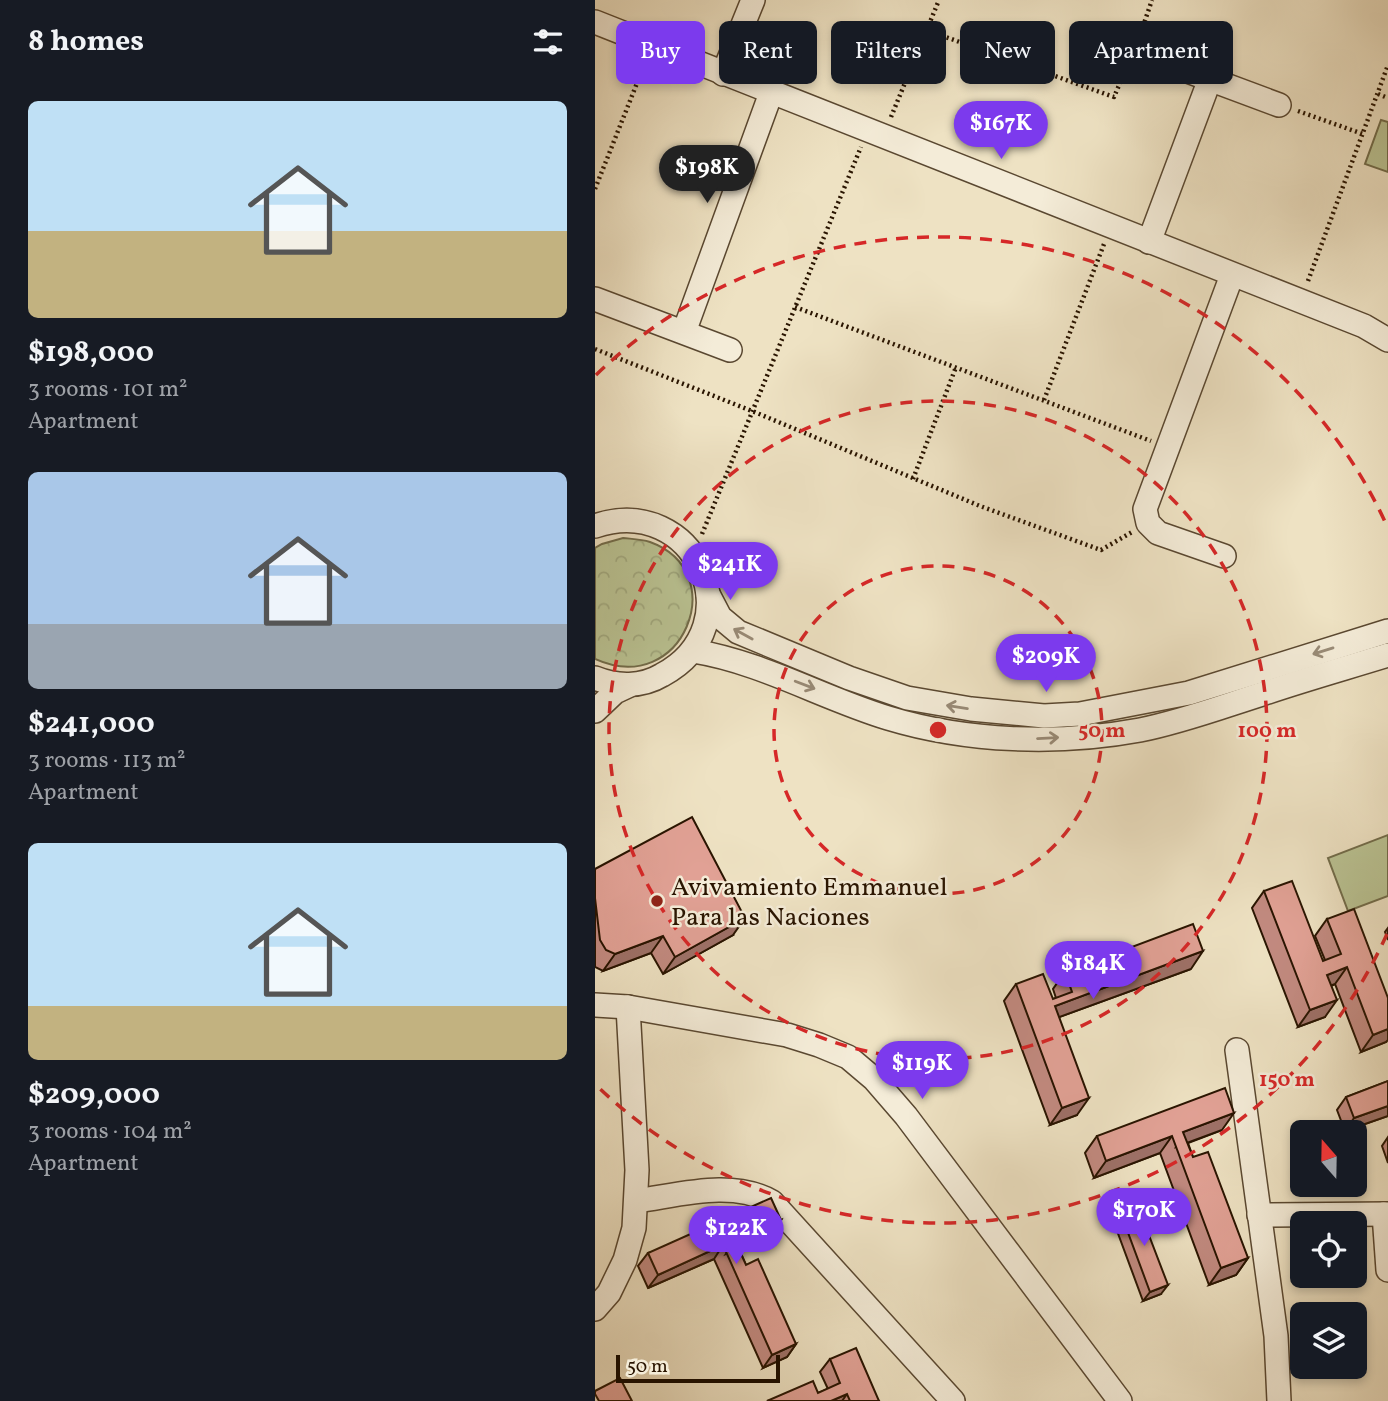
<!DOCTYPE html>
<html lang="en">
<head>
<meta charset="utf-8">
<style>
	:root { --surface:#171b24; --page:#242831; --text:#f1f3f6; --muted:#9ea1a6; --accent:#7c3aed }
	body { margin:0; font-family:Vollkorn,serif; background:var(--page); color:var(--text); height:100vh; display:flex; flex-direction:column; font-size:26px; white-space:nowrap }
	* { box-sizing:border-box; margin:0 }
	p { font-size:23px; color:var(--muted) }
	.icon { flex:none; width:38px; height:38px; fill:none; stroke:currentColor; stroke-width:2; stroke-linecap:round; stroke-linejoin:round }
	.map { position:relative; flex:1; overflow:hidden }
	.drawer { display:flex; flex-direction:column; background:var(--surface); width:595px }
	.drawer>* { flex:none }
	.hud { position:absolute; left:21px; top:21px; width:665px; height:63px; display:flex; gap:14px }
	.needle { width:46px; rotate:340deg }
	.fabs { position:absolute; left:695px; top:1120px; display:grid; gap:14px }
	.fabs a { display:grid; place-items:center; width:77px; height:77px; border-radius:10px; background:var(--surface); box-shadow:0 4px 10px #0003; font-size:35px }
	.scale { position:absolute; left:21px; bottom:18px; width:164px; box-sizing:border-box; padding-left:7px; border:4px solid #291400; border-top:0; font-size:19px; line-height:24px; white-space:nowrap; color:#291400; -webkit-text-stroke:5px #f4ecd8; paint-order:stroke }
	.price { position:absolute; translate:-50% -60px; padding:0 16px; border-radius:24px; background:var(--accent); color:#fff; font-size:23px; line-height:46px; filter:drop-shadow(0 2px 4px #0008) }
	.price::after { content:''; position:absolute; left:50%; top:42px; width:21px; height:16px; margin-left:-10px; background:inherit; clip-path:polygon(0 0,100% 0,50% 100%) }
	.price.selected { background:#222; color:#fff }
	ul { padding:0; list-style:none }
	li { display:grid; align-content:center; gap:14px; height:371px; padding:0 28px }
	li span { display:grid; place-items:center; height:217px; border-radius:10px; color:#555 }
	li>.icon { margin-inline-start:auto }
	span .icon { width:126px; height:126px; fill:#fffc; stroke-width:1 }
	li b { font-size:30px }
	h2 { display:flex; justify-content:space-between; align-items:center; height:84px; padding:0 28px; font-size:30px }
	.pill { padding:0 24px; border-radius:10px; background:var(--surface); box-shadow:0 4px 10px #0003; font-size:24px; line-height:63px }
	.pill.selected { background:var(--accent); color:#fff }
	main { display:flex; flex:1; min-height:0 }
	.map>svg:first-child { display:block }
</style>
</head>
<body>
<main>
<section class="drawer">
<h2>8 homes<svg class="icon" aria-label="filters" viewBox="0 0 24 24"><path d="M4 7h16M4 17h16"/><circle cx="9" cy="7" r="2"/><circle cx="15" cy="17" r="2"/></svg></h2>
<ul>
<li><span style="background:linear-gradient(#bfe0f5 60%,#c2b280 0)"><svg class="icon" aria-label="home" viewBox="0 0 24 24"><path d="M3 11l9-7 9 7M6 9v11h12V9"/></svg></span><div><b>$198,000</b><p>3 rooms · 101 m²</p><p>Apartment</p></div></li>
<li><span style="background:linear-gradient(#a9c7e8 70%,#9aa5b1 0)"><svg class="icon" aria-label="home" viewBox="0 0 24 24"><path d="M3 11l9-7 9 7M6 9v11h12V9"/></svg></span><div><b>$241,000</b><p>3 rooms · 113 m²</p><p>Apartment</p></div></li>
<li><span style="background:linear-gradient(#bfe0f5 75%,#c2b280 0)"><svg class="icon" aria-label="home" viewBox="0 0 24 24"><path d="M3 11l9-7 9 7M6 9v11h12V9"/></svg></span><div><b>$209,000</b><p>3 rooms · 104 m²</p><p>Apartment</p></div></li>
</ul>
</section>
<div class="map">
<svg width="793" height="1401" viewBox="0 0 793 1401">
	<defs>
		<pattern id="forest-crowns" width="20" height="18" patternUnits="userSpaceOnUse" patternTransform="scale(1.75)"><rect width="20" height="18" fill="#bac393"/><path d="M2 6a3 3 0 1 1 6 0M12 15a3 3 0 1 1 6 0" fill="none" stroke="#a0a77d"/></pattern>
	</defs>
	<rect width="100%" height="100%" fill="#eee2c3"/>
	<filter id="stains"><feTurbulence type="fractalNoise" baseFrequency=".00286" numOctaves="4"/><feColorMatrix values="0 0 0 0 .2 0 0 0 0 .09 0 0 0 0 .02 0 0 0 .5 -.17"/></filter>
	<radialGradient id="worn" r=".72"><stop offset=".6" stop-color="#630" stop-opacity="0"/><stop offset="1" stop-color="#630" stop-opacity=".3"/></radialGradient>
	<g fill="#bac393" stroke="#726c4a" stroke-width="2">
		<path d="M786 120 793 122V172L770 164Z"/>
		<path d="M793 835V896L753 911 733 858Z"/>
	</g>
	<path fill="url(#forest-crowns)" stroke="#726c4a" stroke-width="2" d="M28 538C37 539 46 539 55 542 138 572 88 699 0 659V548L7 544Z"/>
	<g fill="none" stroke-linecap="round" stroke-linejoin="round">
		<defs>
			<g id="minor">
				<path d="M0 22 769 326 793 340"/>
				<path d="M539 51 684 105"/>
				<path d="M128 74 158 0"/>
				<path d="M554 242 615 79"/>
				<path d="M0 299 135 350"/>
				<path d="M89 332 176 93"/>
				<path d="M0 526C100 492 160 625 67 675 47 687 22 687 0 678"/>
				<path d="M629 556 563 533 553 523 550 509 637 275"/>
				<path d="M113 594 125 617 143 632 254 678 312 698 376 709 449 716 485 714 594 693 793 631"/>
				<path d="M98 651C167 662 227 698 293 718 372 742 464 745 545 730 586 722 626 707 667 694 708 680 751 668 793 655"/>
				<path d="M0 711 20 692 35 685"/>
				<path d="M0 1005 33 1007 192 1035 224 1045 253 1057 279 1079 311 1116 525 1401"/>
				<path d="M642 1050 681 1336 684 1401"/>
				<path d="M41 1201C85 1195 137 1179 177 1202L358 1401"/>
				<path d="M789 1214 793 1270"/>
				<path d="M664 1215 793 1214"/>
				<path d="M0 1309 14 1293 30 1260 39 1228 42 1170 33 1007"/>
			</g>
		</defs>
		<use href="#minor" stroke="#5a4831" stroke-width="26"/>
		<g stroke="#291400" stroke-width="4.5" stroke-dasharray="2 3.5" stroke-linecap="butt">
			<path d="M331 30 519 97 531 69"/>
			<path d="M546 32 557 0"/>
			<path d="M783 94 793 98"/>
			<path d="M703 111 768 134"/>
			<path d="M296 117 344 0"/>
			<path d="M0 189 50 63"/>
			<path d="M713 281 793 65"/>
			<path d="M200 307 556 441"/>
			<path d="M0 349 157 411 385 506 506 550 537 532"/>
			<path d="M449 400 509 244"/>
			<path d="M318 479 361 367"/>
			<path d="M107 534 266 147"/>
		</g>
		<use href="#minor" stroke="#f4ecd8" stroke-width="23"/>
	</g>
	<g fill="#c28a80" stroke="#291400" stroke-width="2">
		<path d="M0 869 138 935 68 974 56 953 8 971 0 967Z"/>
		<path d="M669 891 728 961 730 960 720 936 732 919 791 1042 766 1052 740 984 736 986 730 1017 703 1027 657 908Z"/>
		<path d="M793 928V940L790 932Z"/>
		<path d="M596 969 464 1017 482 1115 455 1125 409 1001 421 984 458 999 461 998 458 989 470 972Z"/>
		<path d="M793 1081V1116L750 1131 742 1110 751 1097Z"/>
		<path d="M627 1130 593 1143 598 1157 653 1258 641 1275 614 1285 565 1153 499 1178 490 1153 502 1136Z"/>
		<path d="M793 1137V1163L787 1146Z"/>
		<path d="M525 1211 566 1294 548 1301 518 1220Z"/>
		<path d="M186 1220 177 1234 144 1249 151 1265 201 1344 192 1357 168 1368 119 1259 53 1288 43 1266 53 1253Z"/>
		<path d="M235 1359 284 1401H172L223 1393 233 1389 225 1372Z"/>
	</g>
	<g fill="#9e7168" stroke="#291400" stroke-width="2">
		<path d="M150 918 138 935 68 974 80 957Z"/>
		<path d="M68 936 56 953 8 971 20 954Z"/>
		<path d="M608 951 596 969 448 1023 460 1006Z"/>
		<path d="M752 967 740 984 720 992 732 975Z"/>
		<path d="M742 1000 730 1017 703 1027 715 1010Z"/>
		<path d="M793 1029V1040L791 1042 766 1052 778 1035Z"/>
		<path d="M494 1098 482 1115 455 1125 467 1108Z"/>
		<path d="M793 1106V1116L750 1131 759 1118Z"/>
		<path d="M639 1113 627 1130 581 1147 588 1132Z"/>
		<path d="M577 1136 565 1153 499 1178 511 1161Z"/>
		<path d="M186 1220 177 1234 131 1254 140 1241Z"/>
		<path d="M128 1245 119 1259 53 1288 63 1275Z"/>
		<path d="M653 1258 641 1275 614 1285 626 1268Z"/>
		<path d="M573 1285 566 1294 548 1301 555 1292Z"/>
		<path d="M201 1344 192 1357 168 1368 177 1355Z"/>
		<path d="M252 1394 247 1401H236Z"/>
	</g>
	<g fill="#e1a195" stroke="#291400" stroke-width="2">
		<path d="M97 817 150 918 80 957 68 936 20 954 11 950 5 940 0 898V869Z"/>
		<path d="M697 881 728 961 746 954 732 919 759 909 793 998V1029L778 1035 752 967 732 975 742 1000 715 1010 669 891Z"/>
		<path d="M598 924 608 951 460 1006 494 1098 467 1108 421 984 448 974 458 999 477 992 470 972Z"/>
		<path d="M793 1081V1106L759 1118 751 1097Z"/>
		<path d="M630 1088 639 1113 588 1132 598 1157 613 1152 653 1258 626 1268 577 1136 511 1161 502 1136Z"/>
		<path d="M176 1198 186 1220 140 1241 151 1265 163 1259 201 1344 177 1355 128 1245 63 1275 53 1253Z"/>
		<path d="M542 1204 573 1285 555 1292 525 1211Z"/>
		<path d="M261 1348 284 1401H255L252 1394 236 1401H172L218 1381 223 1393 245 1383 235 1359Z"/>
		<path d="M25 1378 37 1401H4L0 1394V1391Z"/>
	</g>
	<defs><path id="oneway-shaft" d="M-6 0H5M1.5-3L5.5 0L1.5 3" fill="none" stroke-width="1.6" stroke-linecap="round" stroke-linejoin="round" transform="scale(1.75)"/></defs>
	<g stroke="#998b77">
		<use href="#oneway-shaft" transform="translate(148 634) rotate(-151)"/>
		<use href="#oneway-shaft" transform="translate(728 651) rotate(163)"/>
		<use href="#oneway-shaft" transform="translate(210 685) rotate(21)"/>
		<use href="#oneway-shaft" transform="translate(362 707) rotate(-171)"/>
		<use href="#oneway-shaft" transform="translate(453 738) rotate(-3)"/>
	</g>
	<g fill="none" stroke="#d62828" stroke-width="3.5" stroke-dasharray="12 9">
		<circle cx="343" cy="730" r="164"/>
		<circle cx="343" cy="730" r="329"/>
		<path d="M792 934A493 493 0 0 1 1 1085M1 375A493 493 0 0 1 792 526"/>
	</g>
	<circle fill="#8f2418" stroke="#f4ecd8" stroke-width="2.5" cx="62" cy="901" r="7"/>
	<g text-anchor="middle" stroke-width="5" stroke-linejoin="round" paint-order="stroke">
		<g font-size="26" fill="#291400" stroke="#f4ecd8" text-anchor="start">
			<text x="76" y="895">Avivamiento Emmanuel<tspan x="76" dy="30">Para las Naciones</tspan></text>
		</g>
	</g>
	<circle cx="343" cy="730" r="10" fill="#d62828" stroke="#f4ecd8" stroke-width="3.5"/>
	<g font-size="21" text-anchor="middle" font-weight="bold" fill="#d62828" stroke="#f4ecd8" stroke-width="5" stroke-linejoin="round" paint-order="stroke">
		<text x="507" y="737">50 m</text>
		<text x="672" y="737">100 m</text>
		<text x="692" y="1086">150 m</text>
	</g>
	<rect width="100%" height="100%" filter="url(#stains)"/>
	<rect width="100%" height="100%" fill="url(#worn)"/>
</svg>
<div class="fabs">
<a><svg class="needle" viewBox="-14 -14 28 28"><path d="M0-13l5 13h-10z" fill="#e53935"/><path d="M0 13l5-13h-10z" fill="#9ea1a6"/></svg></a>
<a><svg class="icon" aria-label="locate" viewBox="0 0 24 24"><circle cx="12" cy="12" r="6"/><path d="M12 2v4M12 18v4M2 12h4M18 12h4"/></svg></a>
<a><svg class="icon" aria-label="layers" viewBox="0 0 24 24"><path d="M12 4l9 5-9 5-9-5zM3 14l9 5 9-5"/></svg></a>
</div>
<div class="scale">50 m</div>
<b class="price" style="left:406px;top:161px">$167K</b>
<b class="price selected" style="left:112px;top:205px">$198K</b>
<b class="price" style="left:135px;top:602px">$241K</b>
<b class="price" style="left:451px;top:694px">$209K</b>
<b class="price" style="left:498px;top:1001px">$184K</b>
<b class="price" style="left:327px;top:1101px">$119K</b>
<b class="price" style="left:549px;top:1248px">$170K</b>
<b class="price" style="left:141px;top:1266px">$122K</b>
<div class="hud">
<a class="pill selected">Buy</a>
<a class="pill">Rent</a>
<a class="pill">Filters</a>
<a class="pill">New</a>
<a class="pill">Apartment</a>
</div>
</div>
</main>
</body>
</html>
